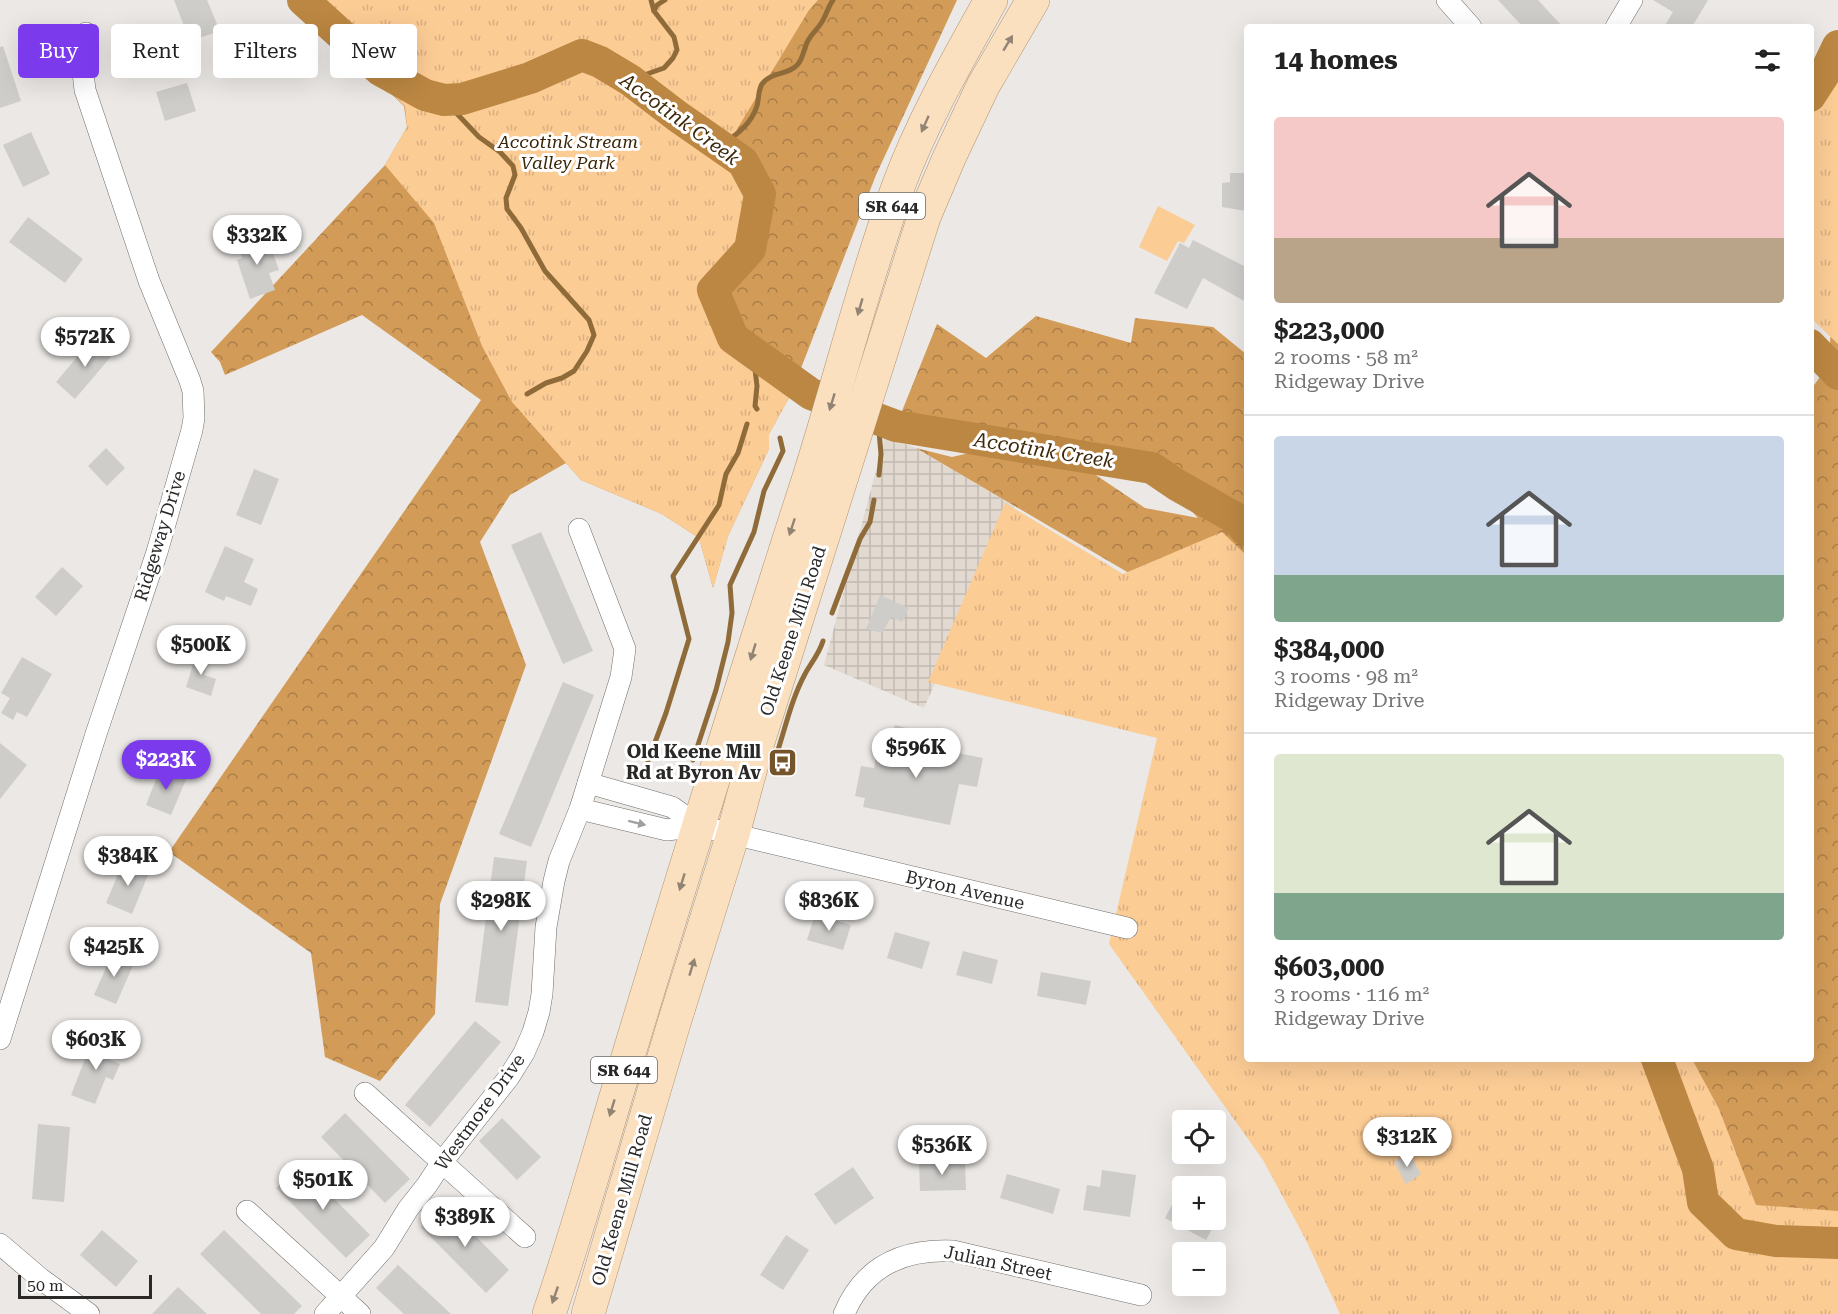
<!DOCTYPE html>
<html lang="en">
<head>
<meta charset="utf-8">
<style>
	:root { --surface:#fff; --page:#f2f2f2; --text:#222; --muted:#767676; --line:#e0e0e0; --accent:#7c3aed }
	body { margin:0; font-family:"Roboto Serif",serif; background:var(--page); color:var(--text); height:100vh; display:flex; flex-direction:column; font-size:22px; white-space:nowrap }
	* { box-sizing:border-box; margin:0 }
	p { font-size:20px; color:var(--muted) }
	.icon { flex:none; width:33px; height:33px; fill:none; stroke:currentColor; stroke-width:2; stroke-linecap:round; stroke-linejoin:round }
	.map { position:relative; flex:1; overflow:hidden }
	.sheet { position:absolute; left:1244px; top:24px; width:570px; height:1038px; display:flex; flex-direction:column; background:var(--surface); border-radius:6px; box-shadow:0 6px 24px #0002 }
	.sheet>* { flex:none }
	.top-card { position:absolute; left:18px; top:24px; width:570px; height:54px; display:flex; gap:12px }
	.fabs { position:absolute; left:1172px; top:1110px; display:grid; gap:12px }
	.fabs a { display:grid; place-items:center; width:54px; height:54px; border-radius:6px; background:var(--surface); box-shadow:0 6px 24px #0002; font-size:30px }
	.scale { position:absolute; left:18px; bottom:15px; width:134px; box-sizing:border-box; padding-left:6px; border:3px solid #2a2928; border-top:0; font-size:16px; line-height:21px; white-space:nowrap; color:#2a2928; -webkit-text-stroke:4px #fff; paint-order:stroke }
	.price { position:absolute; translate:-50% -51px; padding:0 14px; border-radius:21px; background:#fff; color:#222; font-size:20px; line-height:39px; filter:drop-shadow(0 2px 3px #0008) }
	.price::after { content:''; position:absolute; left:50%; top:36px; width:18px; height:14px; margin-left:-9px; background:inherit; clip-path:polygon(0 0,100% 0,50% 100%) }
	.price.selected { background:var(--accent); color:#fff }
	ul { padding:0; list-style:none }
	li { display:grid; align-content:center; gap:12px; height:318px; padding:0 30px }
	li+li { border-top:2px solid var(--line) }
	li span { display:grid; place-items:center; height:186px; border-radius:6px; color:#555 }
	li>.icon { margin-inline-start:auto }
	span .icon { width:108px; height:108px; fill:#fffc; stroke-width:1 }
	li b { font-size:26px }
	h2 { display:flex; justify-content:space-between; align-items:center; height:72px; padding:0 30px; font-size:26px }
	.pill { padding:0 21px; border-radius:6px; background:var(--surface); box-shadow:0 6px 24px #0002; font-size:21px; line-height:54px }
	.pill.selected { background:var(--accent); color:#fff }
	.map>svg:first-child { display:block }
</style>
</head>
<body>
<div class="map">
<svg width="1838" height="1314" viewBox="0 0 1838 1314">
	<defs>
		<pattern id="industrial-grid" width="8" height="8" patternUnits="userSpaceOnUse" patternTransform="scale(1.5)"><rect width="8" height="8" fill="#e2dad1"/><path d="M0 4h8M4 0v8" fill="none" stroke="#c2bbb3"/></pattern>
		<pattern id="forest-crowns" width="20" height="18" patternUnits="userSpaceOnUse" patternTransform="scale(1.5)"><rect width="20" height="18" fill="#d29b57"/><path d="M2 6a3 3 0 1 1 6 0M12 15a3 3 0 1 1 6 0" fill="none" stroke="#ab7e48"/></pattern>
		<pattern id="park-tufts" width="24" height="20" patternUnits="userSpaceOnUse" patternTransform="scale(1.5)"><rect width="24" height="20" fill="#fccc95"/><path d="M3 7l-1-3M5 7V3M7 7l1-3M15 17l-1-3M17 17v-4M19 17l1-3" fill="none" stroke="#d8af80"/></pattern>
	</defs>
	<rect width="100%" height="100%" fill="#ebe8e5"/>
	<path fill="url(#industrial-grid)" d="M885 437 916 448 1014 506 924 708 824 665Z"/>
	<path fill="#fccc95" d="M1158 206 1195 225 1184 243 1178 241 1167 261 1139 247Z"/>
	<g fill="url(#forest-crowns)" fill-rule="evenodd">
		<path d="M292 0H957L876 175 791 394 769 434V449L728 536 713 588 699 538 662 514 581 480 566 463 510 495 480 542 526 665 440 904 435 1014 380 1081 325 1057 311 953 169 852 481 400 362 315 225 375 220 362 211 352 385 165 407 127 404 106Z"/>
		<path d="M1838 188V1314L1639 1059H1810V391L1829 364Z"/>
		<path d="M1036 316 1131 343 1135 318 1213 327 1246 354V557L1134 576 916 448 952 457 995 447 896 426 937 324 986 358ZM1054 447 1152 468 1198 518 1145 508Z"/>
	</g>
	<g fill="url(#park-tufts)">
		<path d="M292 0H818L809 10 719 159 754 197 727 314 791 394 769 434V449L728 536 713 588 699 538 662 514 581 480 512 402 482 346 434 223 385 165 407 127 405 106Z"/>
		<path d="M1838 76V344L1811 318 1810 103Z"/>
		<path d="M1005 503 1123 574 1222 532 1246 555V1059H1692L1719 1109 1756 1205 1838 1211V1314H1340L1307 1242 1263 1160 1109 944 1157 738 928 682Z"/>
	</g>
	<g fill="none" stroke-linecap="round" stroke-linejoin="round">
		<g stroke="#906b3a" stroke-width="5">
			<path d="M654 11 657 5 665 0"/>
			<path d="M630 80 664 68 673 58 677 50 674 37 654 11 651 0"/>
			<path d="M444 100 479 137 500 152 513 166 515 175 506 198 507 209 521 228 545 271 589 320 594 335 587 351 574 371 562 378 546 383 527 394"/>
			<path d="M719 145C735 137 751 124 757 106 759 99 758 90 762 84 770 72 790 75 798 64 804 57 804 46 809 39 813 32 819 28 823 20 827 13 828 7 833 0"/>
			<path d="M753 353 757 386 755 406 757 409"/>
			<path d="M878 420 881 454 879 475"/>
			<path d="M832 613 860 539 870 522 874 500"/>
			<path d="M778 750C786 725 792 698 805 674 811 663 819 654 823 641"/>
			<path d="M693 760 716 690 728 642 732 613 730 585 754 532 764 491 783 451 780 438"/>
			<path d="M648 761 666 713 689 639 673 576 719 505 726 474 738 453 747 424"/>
		</g>
		<g stroke="#bc8742" stroke-width="32">
			<path d="M303 0 380 70 425 95 444 100 462 99 530 78 582 55 600 62 630 80 677 116 743 162 760 194 750 249 713 290 733 338 811 394 896 426 1152 468 1177 485 1237 519 1246 530"/>
			<path d="M1810 96 1826 71 1838 46"/>
			<path d="M1810 345 1838 374"/>
			<path d="M1657 1059 1698 1169 1703 1202 1736 1234 1776 1241 1838 1243"/>
		</g>
	</g>
	<g fill="#cfcdca">
		<path d="M174 0H207L220 31 190 41Z"/>
		<path d="M1498 0H1538L1563 27H1523Z"/>
		<path d="M1653 0H1708L1692 27H1664L1673 12Z"/>
		<path d="M3 46 21 101 0 108V47Z"/>
		<path d="M187 83 196 111 165 121 156 92Z"/>
		<path d="M31 132 50 174 23 187 3 145Z"/>
		<path d="M1230 173H1246V211L1222 207V183L1230 182Z"/>
		<path d="M28 217 83 259 65 283 9 242Z"/>
		<path d="M266 234 279 270 269 273 275 290 250 299 237 260 242 258 238 244Z"/>
		<path d="M1193 240 1246 267V302L1203 278 1187 309 1154 293 1180 243 1189 248Z"/>
		<path d="M94 337 114 353 75 399 56 382Z"/>
		<path d="M106 448 125 468 107 486 88 466Z"/>
		<path d="M254 469 279 479 261 525 236 515Z"/>
		<path d="M541 532 593 651 563 664 511 545Z"/>
		<path d="M225 546 254 559 244 582 258 589 251 606 226 596 224 601 205 592Z"/>
		<path d="M62 567 83 586 56 616 35 597Z"/>
		<path d="M880 595 909 608 902 622 891 617 882 633 866 629Z"/>
		<path d="M197 652 211 657 204 675 216 679 211 696 186 687Z"/>
		<path d="M22 657 52 674 27 717 17 712 13 720 1 713 10 698 1 693Z"/>
		<path d="M563 682 594 695 531 847 499 834Z"/>
		<path d="M895 725 910 729 907 743 983 758 977 787 959 784 950 825 863 807 865 798 855 796 861 766 874 768 880 739 891 741Z"/>
		<path d="M0 743 27 765 0 799Z"/>
		<path d="M161 767 187 777 171 815 146 805Z"/>
		<path d="M494 857 527 861 508 1006 475 1002Z"/>
		<path d="M124 860 150 870 132 914 106 903Z"/>
		<path d="M815 914 851 925 843 950 807 940Z"/>
		<path d="M895 932 930 942 922 969 887 958Z"/>
		<path d="M963 951 998 960 992 984 956 975Z"/>
		<path d="M113 952 135 961 116 1004 94 995Z"/>
		<path d="M1041 972 1091 981 1086 1005 1037 996Z"/>
		<path d="M475 1021 501 1042 430 1127 405 1105Z"/>
		<path d="M94 1036 116 1045 110 1060 120 1064 113 1080 106 1077 95 1104 71 1095Z"/>
		<path d="M345 1113 410 1179 385 1203 321 1137Z"/>
		<path d="M502 1118 541 1157 517 1180 479 1141Z"/>
		<path d="M38 1124 70 1127 64 1202 32 1199Z"/>
		<path d="M1408 1152 1421 1174 1406 1184 1394 1162Z"/>
		<path d="M965 1161 966 1190 920 1191 919 1162Z"/>
		<path d="M300 1164 370 1235 346 1258 276 1188Z"/>
		<path d="M853 1167 874 1198 835 1225 814 1194Z"/>
		<path d="M1102 1170 1136 1175 1130 1217 1083 1210 1087 1185 1100 1187Z"/>
		<path d="M1007 1174 1060 1189 1053 1214 1000 1198Z"/>
		<path d="M1182 1186V1220H1217L1206 1240 1165 1218Z"/>
		<path d="M444 1204 509 1270 486 1293 421 1227Z"/>
		<path d="M102 1230 138 1261 116 1287 80 1255Z"/>
		<path d="M224 1230 302 1306 294 1314H261L200 1254Z"/>
		<path d="M786 1235 809 1250 783 1290 760 1275Z"/>
		<path d="M398 1265 451 1314H404L376 1288Z"/>
		<path d="M178 1287 207 1314H152Z"/>
	</g>
	<g fill="none" stroke-linecap="round" stroke-linejoin="round">
		<defs>
			<g id="street">
				<path d="M1447 0 1471 27"/>
				<path d="M1616 27 1632 0"/>
				<path d="M588 783 672 807 699 826"/>
				<path d="M580 809 667 830 699 826 1127 928"/>
				<path d="M0 1039 96 734 157 552 192 430 194 418 193 391 190 381 149 281 85 90 81 55 86 33"/>
				<path d="M365 1093 525 1237"/>
				<path d="M247 1211 360 1314"/>
				<path d="M0 1244 41 1279 89 1314"/>
				<path d="M325 1314 384 1248 408 1209 427 1185 442 1162 509 1077 524 1053 533 1032 539 1012 542 994 546 927 554 881 559 861 580 809 621 677 625 649 579 529"/>
				<path d="M844 1314C864 1266 903 1249 953 1251L1141 1295"/>
			</g>
			<g id="primary">
				<path d="M549 1314C578 1230 601 1145 627 1060 686 865 747 669 810 474 840 379 864 281 898 187 922 122 957 61 991 0"/>
				<path d="M588 1314 674 1023 733 834 758 742 924 217 949 158 983 86 1033 0"/>
			</g>
		</defs>
		<use href="#street" stroke="#706e6b" stroke-width="22"/>
		<use href="#primary" stroke="#b1926f" stroke-width="34"/>
		<use href="#street" stroke="#fff" stroke-width="21"/>
		<use href="#primary" stroke="#fbe0bf" stroke-width="33"/>
	</g>
	<defs><path id="oneway-solid" d="M-6-.8H1V-3.2L6.5 0L1 3.2V.8H-6Z" transform="scale(1.5)"/></defs>
	<g fill="#928474">
		<use href="#oneway-solid" transform="translate(1008 43) rotate(-59)"/>
		<use href="#oneway-solid" transform="translate(925 124) rotate(114)"/>
		<use href="#oneway-solid" transform="translate(860 307) rotate(106)"/>
		<use href="#oneway-solid" transform="translate(832 402) rotate(107)"/>
		<use href="#oneway-solid" transform="translate(792 527) rotate(108)"/>
		<use href="#oneway-solid" transform="translate(753 652) rotate(107)"/>
		<use href="#oneway-solid" transform="translate(682 882) rotate(107)"/>
		<use href="#oneway-solid" transform="translate(692 967) rotate(-73)"/>
		<use href="#oneway-solid" transform="translate(612 1108) rotate(107)"/>
		<use href="#oneway-solid" transform="translate(555 1295) rotate(109)"/>
	</g>
	<use fill="#9f9f9e" href="#oneway-solid" transform="translate(637 823) rotate(14)"/>
	<defs>
		<symbol id="bus-square" viewBox="-11 -11 22 22"><rect x="-9" y="-9" width="18" height="18" rx="4" fill="#75542b" stroke="#fff"/><path d="M-5-6H5V4H4V6H2V4H-2V6H-4V4H-5ZM-3.5-4V0h7V-4ZM-3.5 1.2v1.5H-2V1.2ZM2 1.2v1.5H3.5V1.2Z" fill="#fff"/></symbol>
	</defs>
	<g fill-rule="evenodd">
		<use href="#bus-square" x="766" y="746" width="33" height="33"/>
	</g>
	<g text-anchor="middle" stroke-width="6" stroke-linejoin="round" paint-order="stroke">
		<g fill="#fff" stroke="#6a6968" stroke-width="1.5">
			<rect x="859" y="193" width="66" height="26" rx="4.5"/>
			<rect x="591" y="1057" width="66" height="26" rx="4.5"/>
		</g>
		<g font-size="16" font-weight="bold" fill="#2a2928">
			<text x="892" y="212">SR 644</text>
			<text x="624" y="1076">SR 644</text>
		</g>
		<g font-size="18" font-style="italic" fill="#3b2506" stroke="#fff">
			<text x="568" y="148">Accotink Stream<tspan x="568" dy="21">Valley Park</tspan></text>
		</g>
		<g font-size="18" fill="#2a2928" stroke="#fff">
			<text transform="translate(160 536) rotate(-73)" y="6">Ridgeway Drive</text>
			<text transform="translate(793 631) rotate(-72)" y="6">Old Keene Mill Road</text>
			<text transform="translate(965 890) rotate(13)" y="6">Byron Avenue</text>
			<text transform="translate(480 1112) rotate(-54)" y="6">Westmore Drive</text>
			<text transform="translate(622 1200) rotate(-74)" y="6">Old Keene Mill Road</text>
			<text transform="translate(998 1263) rotate(12)" y="6">Julian Street</text>
		</g>
		<g font-size="18" font-weight="bold" fill="#2a2928" stroke="#fff" text-anchor="end">
			<text x="761" y="758">Old Keene Mill<tspan x="761" dy="21">Rd at Byron Av</tspan></text>
		</g>
		<g font-size="20" font-style="italic" fill="#3e2809" stroke="#fff">
			<text transform="translate(680 119) rotate(36)" y="7">Accotink Creek</text>
			<text transform="translate(1044 450) rotate(9)" y="7">Accotink Creek</text>
		</g>
	</g>
</svg>
<div class="fabs">
<a><svg class="icon" aria-label="locate" viewBox="0 0 24 24"><circle cx="12" cy="12" r="6"/><path d="M12 2v4M12 18v4M2 12h4M18 12h4"/></svg></a>
<a>+</a>
<a>−</a>
</div>
<div class="scale">50 m</div>
<b class="price" style="left:257px;top:266px">$332K</b>
<b class="price" style="left:85px;top:368px">$572K</b>
<b class="price" style="left:201px;top:676px">$500K</b>
<b class="price" style="left:916px;top:779px">$596K</b>
<b class="price selected" style="left:166px;top:791px">$223K</b>
<b class="price" style="left:128px;top:887px">$384K</b>
<b class="price" style="left:501px;top:932px">$298K</b>
<b class="price" style="left:829px;top:932px">$836K</b>
<b class="price" style="left:114px;top:978px">$425K</b>
<b class="price" style="left:96px;top:1071px">$603K</b>
<b class="price" style="left:1407px;top:1168px">$312K</b>
<b class="price" style="left:942px;top:1176px">$536K</b>
<b class="price" style="left:323px;top:1211px">$501K</b>
<b class="price" style="left:465px;top:1248px">$389K</b>
<div class="top-card">
<a class="pill selected">Buy</a>
<a class="pill">Rent</a>
<a class="pill">Filters</a>
<a class="pill">New</a>
</div>
<section class="sheet">
<h2>14 homes<svg class="icon" aria-label="filters" viewBox="0 0 24 24"><path d="M4 7h16M4 17h16"/><circle cx="9" cy="7" r="2"/><circle cx="15" cy="17" r="2"/></svg></h2>
<ul>
<li><span style="background:linear-gradient(#f6c9c9 65%,#b9a48a 0)"><svg class="icon" aria-label="home" viewBox="0 0 24 24"><path d="M3 11l9-7 9 7M6 9v11h12V9"/></svg></span><div><b>$223,000</b><p>2 rooms · 58 m²</p><p>Ridgeway Drive</p></div></li>
<li><span style="background:linear-gradient(#c9d6e8 75%,#7fa58c 0)"><svg class="icon" aria-label="home" viewBox="0 0 24 24"><path d="M3 11l9-7 9 7M6 9v11h12V9"/></svg></span><div><b>$384,000</b><p>3 rooms · 98 m²</p><p>Ridgeway Drive</p></div></li>
<li><span style="background:linear-gradient(#dfe7d0 75%,#7fa58c 0)"><svg class="icon" aria-label="home" viewBox="0 0 24 24"><path d="M3 11l9-7 9 7M6 9v11h12V9"/></svg></span><div><b>$603,000</b><p>3 rooms · 116 m²</p><p>Ridgeway Drive</p></div></li>
</ul>
</section>
</div>
</body>
</html>
